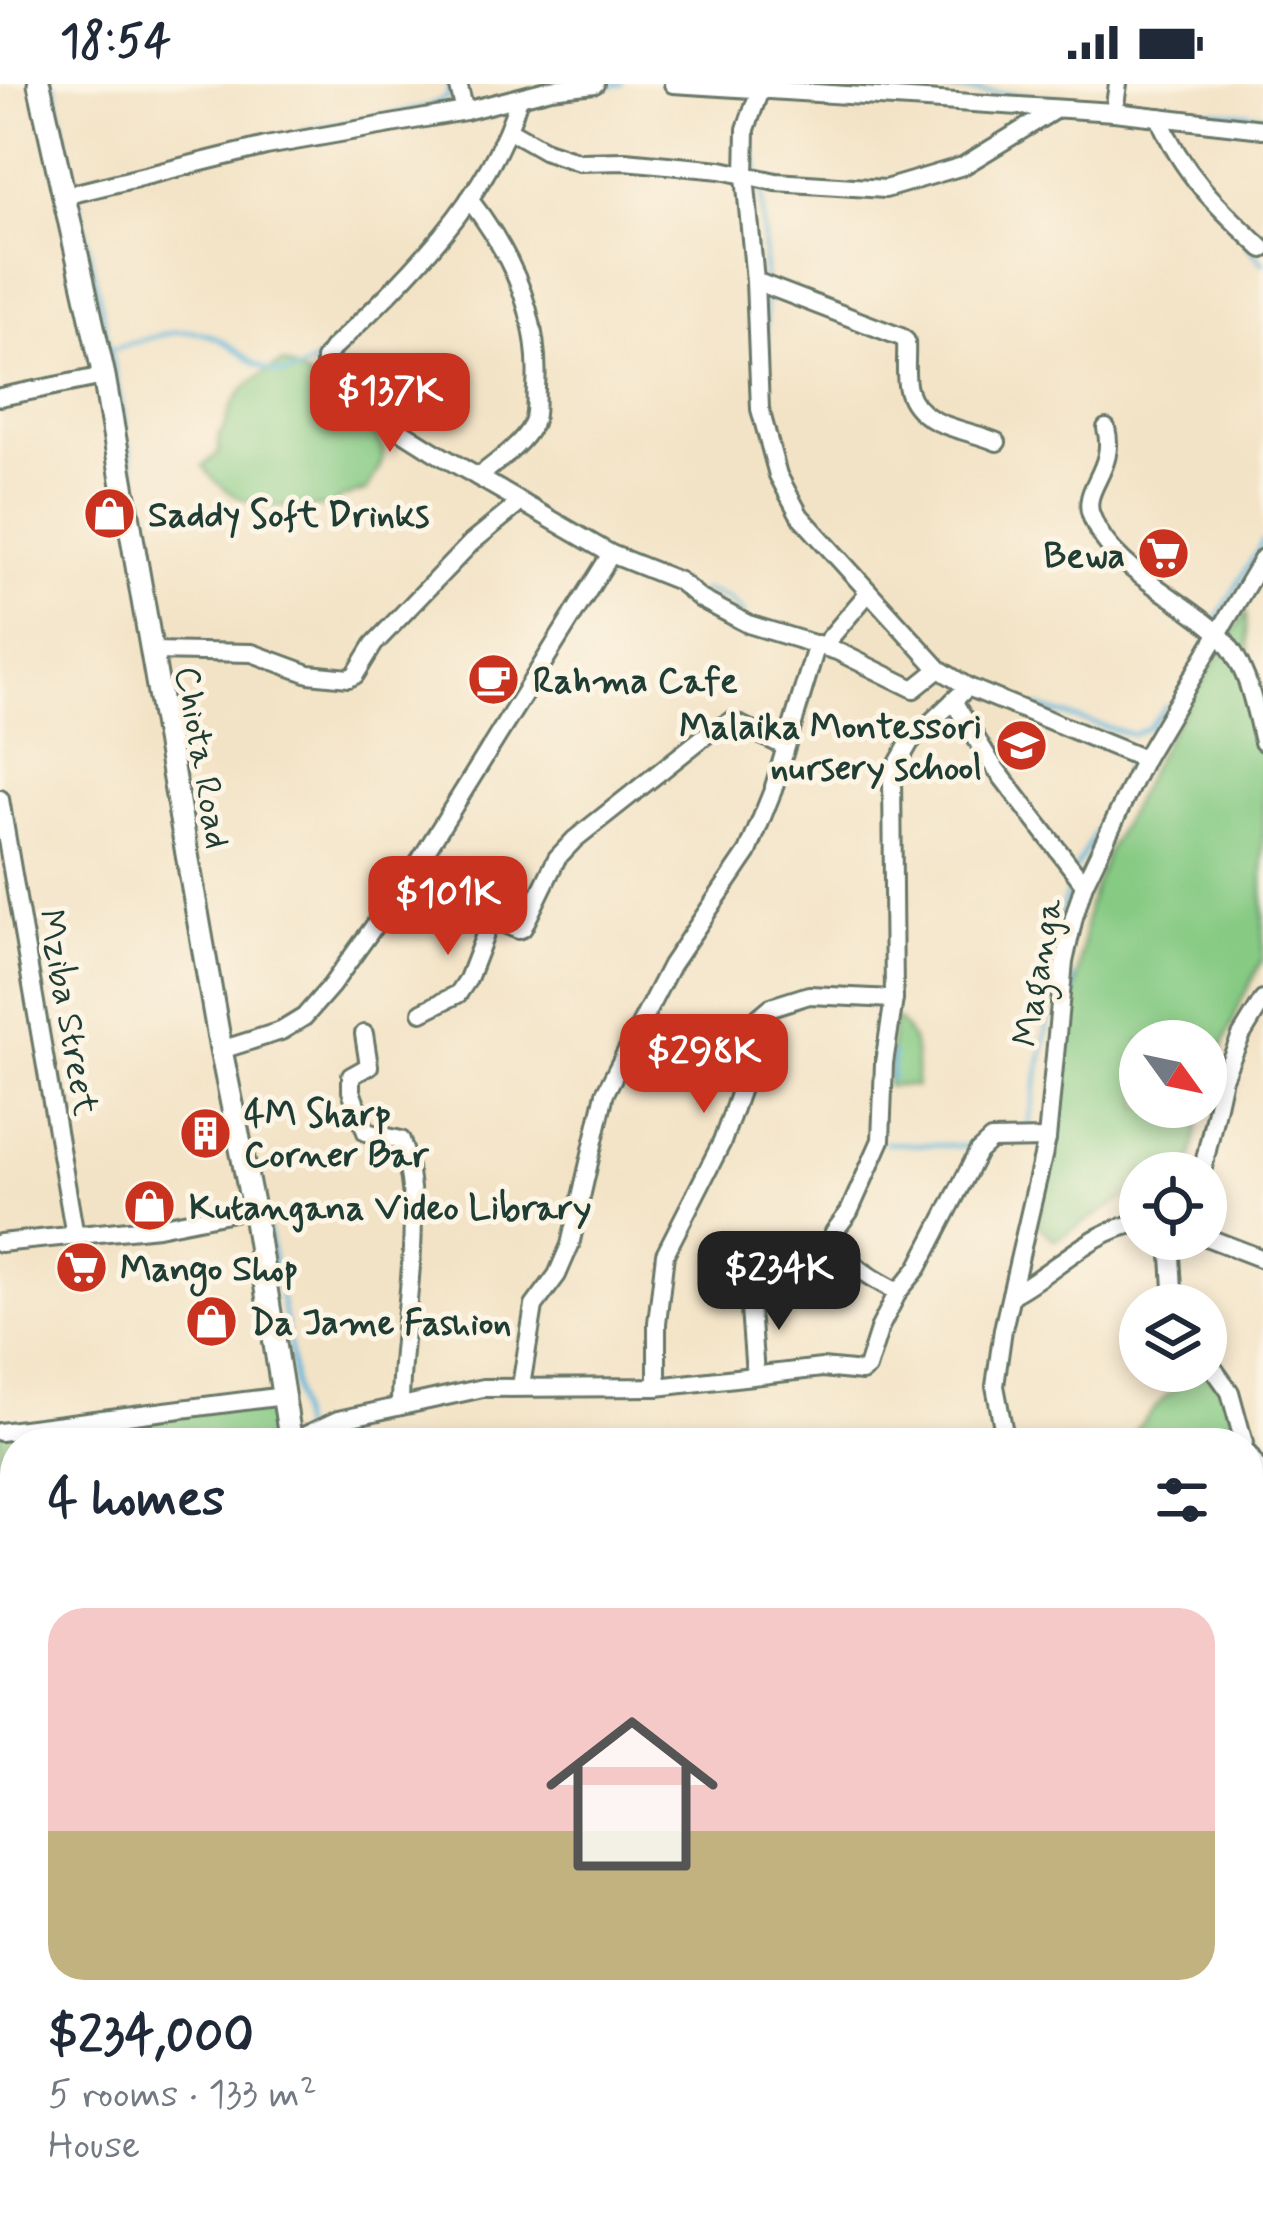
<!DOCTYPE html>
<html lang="en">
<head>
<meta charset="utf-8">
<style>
	:root { --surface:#fff; --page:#f6f6f7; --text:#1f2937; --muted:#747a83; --accent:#c8321e }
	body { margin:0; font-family:Mynerve,sans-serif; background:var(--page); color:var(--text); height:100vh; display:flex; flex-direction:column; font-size:45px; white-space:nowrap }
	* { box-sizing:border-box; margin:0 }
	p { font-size:39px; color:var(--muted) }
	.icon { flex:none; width:66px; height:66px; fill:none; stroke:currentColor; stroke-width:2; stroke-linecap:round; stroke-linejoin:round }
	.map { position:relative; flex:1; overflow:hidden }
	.side { position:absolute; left:0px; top:1344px; width:1263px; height:804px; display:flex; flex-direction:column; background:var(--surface); border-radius:48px 48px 0 0; box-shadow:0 6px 18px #0003 }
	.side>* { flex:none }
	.needle { width:78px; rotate:123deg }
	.controls { position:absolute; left:1119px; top:936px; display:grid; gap:24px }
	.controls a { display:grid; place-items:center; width:108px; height:108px; border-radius:50%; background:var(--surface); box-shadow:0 6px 18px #0003; font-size:60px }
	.price { position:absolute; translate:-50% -102px; padding:0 27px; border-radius:24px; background:var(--accent); color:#fff; font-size:39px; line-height:78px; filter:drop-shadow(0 3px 6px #0008) }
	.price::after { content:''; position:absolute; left:50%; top:72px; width:36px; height:27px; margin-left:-18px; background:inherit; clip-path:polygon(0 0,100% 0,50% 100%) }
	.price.selected { background:#222; color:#fff }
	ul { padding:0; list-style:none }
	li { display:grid; align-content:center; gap:24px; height:636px; padding:0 48px }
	li span { display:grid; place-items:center; height:372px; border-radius:36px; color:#555 }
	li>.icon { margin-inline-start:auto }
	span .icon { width:216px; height:216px; fill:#fffc; stroke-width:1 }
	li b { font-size:51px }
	h2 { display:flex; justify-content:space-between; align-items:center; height:144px; padding:0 48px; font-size:51px }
	.status { display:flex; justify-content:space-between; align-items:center; height:84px; padding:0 60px; background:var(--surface); direction:ltr }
	.status svg { height:33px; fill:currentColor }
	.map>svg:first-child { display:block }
</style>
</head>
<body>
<div class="status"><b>18:54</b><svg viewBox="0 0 49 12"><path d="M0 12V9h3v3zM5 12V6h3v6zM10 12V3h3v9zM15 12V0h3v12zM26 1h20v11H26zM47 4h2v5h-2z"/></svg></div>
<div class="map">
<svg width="1263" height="2148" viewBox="0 0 1263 2148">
	<rect width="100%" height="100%" fill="#fcf5e5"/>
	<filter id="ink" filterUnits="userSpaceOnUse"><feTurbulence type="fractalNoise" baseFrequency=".00833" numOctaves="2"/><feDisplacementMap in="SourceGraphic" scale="24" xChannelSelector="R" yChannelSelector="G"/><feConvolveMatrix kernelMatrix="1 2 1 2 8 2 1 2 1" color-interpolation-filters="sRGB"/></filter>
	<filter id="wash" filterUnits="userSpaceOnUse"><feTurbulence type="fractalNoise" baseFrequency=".004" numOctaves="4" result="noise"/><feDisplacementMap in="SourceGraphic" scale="48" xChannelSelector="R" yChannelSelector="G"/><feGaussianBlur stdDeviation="2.7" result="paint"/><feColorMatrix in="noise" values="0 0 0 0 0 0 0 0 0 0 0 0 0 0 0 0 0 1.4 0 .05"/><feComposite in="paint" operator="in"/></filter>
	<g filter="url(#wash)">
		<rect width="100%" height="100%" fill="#f3e3c6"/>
		<g fill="#86ca84" stroke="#52845c" stroke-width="3">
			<path d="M282 279C298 282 374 344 381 360 388 376 374 392 367 406L339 415 332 423C282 422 237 431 203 382L219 369V351C227 342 226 335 231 324 241 302 262 290 282 279Z"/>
			<path d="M1246 528 1250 590 1263 653V874L1242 915 1206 1004V957H1140V1023H1202L1189 1089H1140V1111H1130L1055 1156 1038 1141 1057 1037 1088 822 1108 767 1167 653Z"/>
			<path d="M894 933C918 954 917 973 916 1002H887Z"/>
			<path d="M1198 1289C1228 1294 1232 1333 1241 1359H1124L1166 1312Z"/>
			<path d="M270 1314 279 1359H15V2079L0 2054V1347Z"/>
		</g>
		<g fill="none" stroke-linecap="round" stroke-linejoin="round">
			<g stroke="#5db6db" stroke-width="4.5">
				<path d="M54 0 75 100 156 81"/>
				<path d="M868 0 1111 17"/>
				<path d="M597 3 622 0"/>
				<path d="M1126 19 1152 22 1154 29"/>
				<path d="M1169 23 1263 31"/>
				<path d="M302 47 425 24 447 13 450 0"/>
				<path d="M753 64 759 88"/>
				<path d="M202 69 255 56"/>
				<path d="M762 99 765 196"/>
				<path d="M79 117 126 343"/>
				<path d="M1247 161 1263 179"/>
				<path d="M765 207 767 291"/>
				<path d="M111 265C137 259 168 245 195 248 246 253 266 319 319 274"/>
				<path d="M129 360 164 561"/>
				<path d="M703 506 728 515 744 530"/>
				<path d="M1217 535 1263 457"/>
				<path d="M166 572 174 632"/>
				<path d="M1037 623 1133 651 1149 643 1166 622"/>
				<path d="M1076 784 1117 708 1128 677"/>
				<path d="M892 995 893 970"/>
				<path d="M1027 1049 1046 951 1058 837 1072 795"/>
				<path d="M886 1059 976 1063"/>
				<path d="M1044 1105 1060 1046 1074 894"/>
				<path d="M264 1126 289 1256 300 1346"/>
				<path d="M0 1699 15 1697"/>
				<path d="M0 1899 4 1903 15 2005"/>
				<path d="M12 2023 15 2022"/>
				<path d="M0 2063 15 2055"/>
				<path d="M58 2133 59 2148"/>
				<path d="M1216 2133 1223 2148"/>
			</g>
		</g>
	</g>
	<g filter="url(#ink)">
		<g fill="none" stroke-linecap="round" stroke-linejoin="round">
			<defs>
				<g id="minor">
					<path d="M458 0 465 27"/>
					<path d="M673 0 1114 28 1263 45"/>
					<path d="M761 3 746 45 745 92 755 197 760 325 778 391 800 432 939 585 968 603 1144 675"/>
					<path d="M519 14C490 114 406 195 332 265L325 275V294L338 307 433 367 611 470 679 497 701 515 748 540 837 567 914 605 939 585"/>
					<path d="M1114 28 1118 0"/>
					<path d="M1159 33C1181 89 1220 125 1263 165"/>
					<path d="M509 46 546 67 579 78 625 77 721 86 776 98 885 105 963 82 1053 27"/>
					<path d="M64 112 266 62 465 27 551 5 595 0"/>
					<path d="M469 115C511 169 541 233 536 304 535 316 537 331 532 341 522 361 495 379 478 393"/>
					<path d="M755 197 901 253 906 257C907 273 904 291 908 306 919 344 966 344 997 358"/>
					<path d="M0 313 104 292"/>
					<path d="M1106 344C1117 385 1081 404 1091 431 1110 485 1179 512 1218 549 1247 578 1254 620 1263 658"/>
					<path d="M823 562 869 508"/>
					<path d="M152 567 252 569 309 590 349 594 355 591 374 560 471 459 521 418"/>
					<path d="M953 617 992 680 1084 800"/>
					<path d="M0 715 75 1152"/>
					<path d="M411 791 471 826 518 846 523 844 557 774 575 755 710 648 732 637 784 662"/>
					<path d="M422 928 458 910 468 895 491 835"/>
					<path d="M364 950 369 982 351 992V1007L366 1048 401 1056C428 1137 400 1238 400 1322"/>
					<path d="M221 966 281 947 304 933 331 902 411 791 611 470"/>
					<path d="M1202 1089 1223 994 1241 952 1263 916"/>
					<path d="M1206 1153 1263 1175"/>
					<path d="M0 1159 158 1143 253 1124"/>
					<path d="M898 1208C871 1194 843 1179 834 1148L849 1128 881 1056 884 979 894 915 892 690 910 658 968 603"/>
					<path d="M1011 1211C1054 1189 1091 1145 1140 1139"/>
					<path d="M749 1212 755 1290"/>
					<path d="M1174 1221 1171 1172 1178 1155"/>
					<path d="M1206 1274 1230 1308 1244 1359"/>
					<path d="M521 1302 534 1222 557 1191 570 1161 605 1009 671 881 748 768 773 706 817 560"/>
					<path d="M657 1303V1239L665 1170 722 1058 744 996 751 950 759 933 771 923 809 911 894 915"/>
					<path d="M325 1343 336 1359"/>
					<path d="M0 1348 284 1312"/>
					<path d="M291 1358 338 1336 483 1304 657 1303 822 1284 862 1288 867 1284 880 1243 898 1208 918 1184 978 1068 991 1056 1047 1055"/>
					<path d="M1006 1359 995 1302 1003 1245 1047 1055 1064 878 1074 833 1084 800 1144 675 1263 474"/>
					<path d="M1248 1370 1263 1392"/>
					<path d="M1248 1625H1263"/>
					<path d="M1248 1739 1263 1760"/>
					<path d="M1263 1771 1251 1788 1263 1824"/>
					<path d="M0 1877 15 1874"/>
					<path d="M1248 1911 1263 1906"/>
					<path d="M0 2049 15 2038"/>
					<path d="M1248 2086 1263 2079"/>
					<path d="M428 2133 430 2148"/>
					<path d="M558 2133 564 2148"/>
					<path d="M1202 2133 1209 2148"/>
					<path d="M75 2141C174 2143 311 2148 405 2133"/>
					<path d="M831 2148 871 2133"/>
				</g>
				<g id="tertiary">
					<path d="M39 0 104 292 221 966 253 1124 291 1359"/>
					<path d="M1248 1488 1263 1487"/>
					<path d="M0 1724 15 1721"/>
				</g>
			</defs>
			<use href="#minor" stroke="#697767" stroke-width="22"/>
			<use href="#tertiary" stroke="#697767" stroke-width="27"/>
			<use href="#minor" stroke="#fff" stroke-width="16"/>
			<use href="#tertiary" stroke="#fff" stroke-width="21"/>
		</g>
	</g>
	<defs>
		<symbol id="shop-disc" viewBox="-11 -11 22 22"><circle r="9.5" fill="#c8321e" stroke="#fcf5e5"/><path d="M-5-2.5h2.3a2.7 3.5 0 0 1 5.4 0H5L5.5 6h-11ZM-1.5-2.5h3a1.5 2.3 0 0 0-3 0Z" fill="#fff"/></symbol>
		<symbol id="supermarket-disc" viewBox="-11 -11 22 22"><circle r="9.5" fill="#c8321e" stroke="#fcf5e5"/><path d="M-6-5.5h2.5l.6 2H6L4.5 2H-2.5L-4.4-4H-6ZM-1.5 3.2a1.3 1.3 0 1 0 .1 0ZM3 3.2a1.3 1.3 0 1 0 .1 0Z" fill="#fff"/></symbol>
		<symbol id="cafe-disc" viewBox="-11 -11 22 22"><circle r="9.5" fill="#c8321e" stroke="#fcf5e5"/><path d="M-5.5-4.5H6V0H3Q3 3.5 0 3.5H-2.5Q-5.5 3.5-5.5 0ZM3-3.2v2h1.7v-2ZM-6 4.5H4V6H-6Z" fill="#fff"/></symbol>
		<symbol id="school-disc" viewBox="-11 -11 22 22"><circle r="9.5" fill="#c8321e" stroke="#fcf5e5"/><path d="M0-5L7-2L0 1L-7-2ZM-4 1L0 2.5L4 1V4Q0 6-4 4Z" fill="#fff"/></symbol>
		<symbol id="building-disc" viewBox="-11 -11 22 22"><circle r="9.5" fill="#c8321e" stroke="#fcf5e5"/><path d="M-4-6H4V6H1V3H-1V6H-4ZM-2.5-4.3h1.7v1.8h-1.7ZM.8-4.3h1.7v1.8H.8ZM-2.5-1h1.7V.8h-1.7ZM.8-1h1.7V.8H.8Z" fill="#fff"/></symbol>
	</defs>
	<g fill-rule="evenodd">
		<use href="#shop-disc" x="80" y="400" width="59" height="59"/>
		<use href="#supermarket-disc" x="1134" y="440" width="59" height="59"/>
		<use href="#cafe-disc" x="464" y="566" width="59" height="59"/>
		<use href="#school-disc" x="992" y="632" width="59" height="59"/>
		<use href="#building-disc" x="176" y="1020" width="59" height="59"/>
		<use href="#shop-disc" x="120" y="1092" width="59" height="59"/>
		<use href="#supermarket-disc" x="52" y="1154" width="59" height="59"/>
		<use href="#shop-disc" x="182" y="1208" width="59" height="59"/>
	</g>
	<g text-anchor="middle" stroke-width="10" stroke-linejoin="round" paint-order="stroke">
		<g font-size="36" font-weight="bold" fill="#1f3d34" stroke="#fcf5e5" text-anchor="start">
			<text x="148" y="442">Saddy Soft Drinks</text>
			<text x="1125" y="483" text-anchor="end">Bewa</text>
			<text x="533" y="608">Rahma Cafe</text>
			<text x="982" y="654" text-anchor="end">Malaika Montessori<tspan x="982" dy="41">nursery school</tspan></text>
			<text x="244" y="1041">4M Sharp<tspan x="244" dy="41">Corner Bar</tspan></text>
			<text x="189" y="1135">Kutangana Video Library</text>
			<text x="120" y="1196">Mango Shop</text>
			<text x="250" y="1250">Da Jame Fashion</text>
		</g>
		<g font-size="36" fill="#1f3d34" stroke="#fcf5e5">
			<text transform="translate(204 673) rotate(80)" y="13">Chiota Road</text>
			<text transform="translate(1036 888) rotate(-80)" y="13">Maganga</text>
			<text transform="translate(70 928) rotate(80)" y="13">Mziba Street</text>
		</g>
	</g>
</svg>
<div class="controls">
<a><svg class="needle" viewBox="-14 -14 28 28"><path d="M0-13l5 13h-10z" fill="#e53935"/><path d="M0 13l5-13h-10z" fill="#747a83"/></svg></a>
<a><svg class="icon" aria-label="locate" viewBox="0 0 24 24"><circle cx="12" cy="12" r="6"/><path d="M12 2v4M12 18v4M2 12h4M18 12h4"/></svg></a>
<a><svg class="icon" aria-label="layers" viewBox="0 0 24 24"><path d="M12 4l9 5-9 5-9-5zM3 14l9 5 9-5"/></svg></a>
</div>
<b class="price" style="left:390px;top:371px">$137K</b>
<b class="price" style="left:448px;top:874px">$101K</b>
<b class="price" style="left:704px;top:1032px">$298K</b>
<b class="price selected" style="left:779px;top:1249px">$234K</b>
<section class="side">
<h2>4 homes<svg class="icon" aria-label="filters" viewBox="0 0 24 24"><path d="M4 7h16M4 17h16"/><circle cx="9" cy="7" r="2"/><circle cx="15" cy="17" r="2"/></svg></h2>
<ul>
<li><span style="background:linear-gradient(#f6c9c9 60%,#c2b280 0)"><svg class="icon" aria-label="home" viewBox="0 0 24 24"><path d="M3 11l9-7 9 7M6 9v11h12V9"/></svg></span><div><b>$234,000</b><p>5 rooms · 133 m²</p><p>House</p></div></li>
</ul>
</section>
</div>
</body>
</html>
